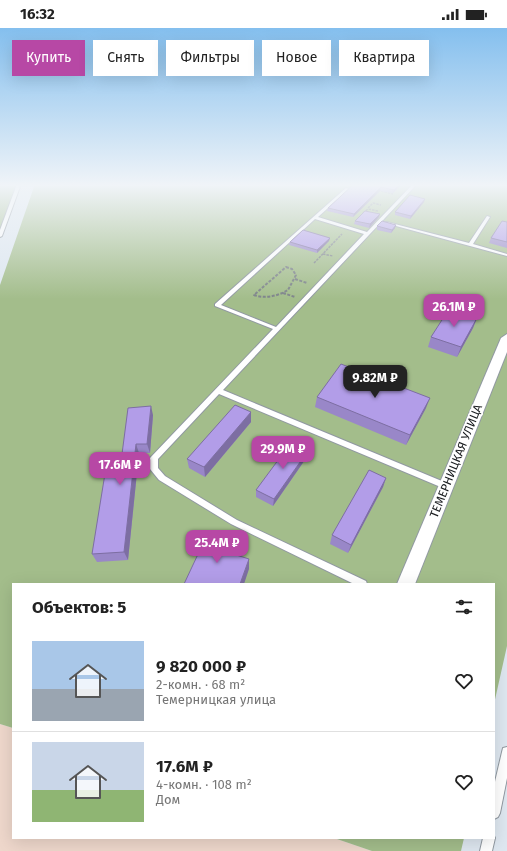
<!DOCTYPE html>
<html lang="ru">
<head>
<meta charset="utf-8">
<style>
	:root { --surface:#fff; --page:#f2f2f2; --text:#222; --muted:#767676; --line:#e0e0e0; --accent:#b748a5 }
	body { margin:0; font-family:"Fira Sans",sans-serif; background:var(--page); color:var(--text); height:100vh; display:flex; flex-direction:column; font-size:15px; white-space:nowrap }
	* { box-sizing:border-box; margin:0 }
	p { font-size:13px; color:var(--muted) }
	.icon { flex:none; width:22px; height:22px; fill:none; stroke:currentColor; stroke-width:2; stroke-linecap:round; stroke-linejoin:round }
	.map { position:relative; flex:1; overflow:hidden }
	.sheet { position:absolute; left:12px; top:555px; width:483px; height:256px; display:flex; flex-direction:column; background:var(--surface); border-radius:0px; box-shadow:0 4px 16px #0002 }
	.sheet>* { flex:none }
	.top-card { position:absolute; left:12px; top:12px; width:483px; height:36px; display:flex; gap:8px }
	.price { position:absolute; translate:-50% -34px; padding:0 9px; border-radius:8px; background:var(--accent); color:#fff; font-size:13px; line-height:26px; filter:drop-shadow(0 1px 2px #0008) }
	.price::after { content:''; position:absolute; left:50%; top:24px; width:12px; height:9px; margin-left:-6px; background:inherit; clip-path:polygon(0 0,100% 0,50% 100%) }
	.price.active { background:#222; color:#fff }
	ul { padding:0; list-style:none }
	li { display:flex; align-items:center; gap:12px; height:100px; padding:0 20px }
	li+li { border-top:1px solid var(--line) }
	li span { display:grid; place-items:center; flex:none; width:112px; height:80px; border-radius:0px; color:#555 }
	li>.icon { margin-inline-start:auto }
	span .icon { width:48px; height:48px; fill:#fffc; stroke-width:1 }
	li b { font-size:17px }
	h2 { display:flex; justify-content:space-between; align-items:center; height:48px; padding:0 20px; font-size:17px }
	.chip { padding:0 14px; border-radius:0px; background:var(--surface); box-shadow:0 4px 16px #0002; font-size:14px; line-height:36px }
	.chip.active { background:var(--accent); color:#fff }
	.status { display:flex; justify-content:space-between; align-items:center; height:28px; padding:0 20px; background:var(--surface); direction:ltr }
	.status svg { height:11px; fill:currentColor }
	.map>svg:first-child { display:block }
</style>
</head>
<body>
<div class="status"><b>16:32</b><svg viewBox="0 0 49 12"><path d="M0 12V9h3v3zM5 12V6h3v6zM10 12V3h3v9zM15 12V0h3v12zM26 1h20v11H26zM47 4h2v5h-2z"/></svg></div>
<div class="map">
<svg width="507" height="823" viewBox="0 0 507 823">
	<rect width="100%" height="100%" fill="#dee7f0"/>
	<path fill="#eed7cb" d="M0 696 13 700V810H334L372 823H0Z"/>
	<g fill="#a3bd8b">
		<path d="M0 156H18L0 210Z"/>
		<path d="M35 156H507V618L494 676V556H13V700L0 696V257Z"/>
		<path d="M334 810H464L461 823H372Z"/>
	</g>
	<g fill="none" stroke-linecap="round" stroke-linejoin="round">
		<defs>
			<g id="lane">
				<path d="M17 156H21L2 208 0 209V202Z"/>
				<path d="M413 156H417L223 362 449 456 450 458 449 460 446 461 443 460 219 366 158 431V440L165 448 237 492 366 553 367 556H354L231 496 159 452 150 441V430L273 301 215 278V276L346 160 349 161 318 189 367 204ZM315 191 364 206 276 299 221 277Z"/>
				<path d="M487 188 490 189 473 216 507 226V228L385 195 387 194 469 215Z"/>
				<path d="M507 719V750L500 785 498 789 494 791V758L502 724 503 720Z"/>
				<path d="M494 808 495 810 492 823H480L483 810H494Z"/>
			</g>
			<path id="street" d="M507 306V324L415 556H397L501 310Z"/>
		</defs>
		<use href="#lane" stroke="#9199a1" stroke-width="2"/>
		<use href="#street" stroke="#9199a1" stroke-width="2"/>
		<g stroke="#7e848a" stroke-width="1.5" stroke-dasharray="2.5 1" stroke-linecap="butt">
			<path d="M381 163 393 166"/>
			<path d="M368 180 373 175 381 177"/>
			<path d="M363 185 368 181 378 183"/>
			<path d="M323 226 333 228"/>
			<path d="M314 235 342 206"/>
		</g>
		<g stroke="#7e848a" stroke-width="2" stroke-dasharray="3 1.5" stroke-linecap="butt">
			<path d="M286 239 292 241 296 247 288 262C278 268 265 271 254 267Z"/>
			<path d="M295 251 307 255"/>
			<path d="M283 265 295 269"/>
		</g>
		<use href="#lane" fill="#fff" fill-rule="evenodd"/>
		<use href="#street" fill="#fff" fill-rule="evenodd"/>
	</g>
	<g fill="#9987c8">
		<path d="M354 156H402L393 165 380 163 353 189 327 183 328 180Z"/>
		<path d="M424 174 410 191 395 187V184Z"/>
		<path d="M380 186 379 189 369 200 354 196 355 193Z"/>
		<path d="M507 194V220L489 215 491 210Z"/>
		<path d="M377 198 395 200 391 205 377 202Z"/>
		<path d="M330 210 329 213 317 225 289 217 290 214Z"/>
		<path d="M477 290 473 300 457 329 428 319 431 309Z"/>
		<path d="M317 369 426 380 406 417 315 379Z"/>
		<path d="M251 384V394L205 449 189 440 187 431Z"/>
		<path d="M153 387 150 425H139L128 532 97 534 92 526 122 426Z"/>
		<path d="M309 426 273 478 256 469V462Z"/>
		<path d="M386 450 383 459 348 525 330 516 332 507Z"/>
	</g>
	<g fill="#7d6ea2">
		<path d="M400 156H402L393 165 394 162Z"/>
		<path d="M381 159 380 163 353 189 354 186Z"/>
		<path d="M425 171 424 174 410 191 411 188Z"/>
		<path d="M380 186 379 189 369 200 370 196Z"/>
		<path d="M396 197 395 200 391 205 392 202Z"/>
		<path d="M330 210 329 213 317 225V222Z"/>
		<path d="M477 290 473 300 457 329 461 319Z"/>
		<path d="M430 370 426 380 406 417 410 407Z"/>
		<path d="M151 378 153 387 150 425 147 416Z"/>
		<path d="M251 384V394L205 449 204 439Z"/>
		<path d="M136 416 139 425 128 532 124 524Z"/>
		<path d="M310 420 309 426 273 478 274 471Z"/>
		<path d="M386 450 383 459 348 525 351 517Z"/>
		<path d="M234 515 235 526 231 535 230 525Z"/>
		<path d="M249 531V541L244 556H240Z"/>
	</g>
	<g fill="#b29de8" stroke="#7d6ea2">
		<path d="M354 156H400L394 162 381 159 354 186 328 180Z"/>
		<path d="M410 167 425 171 411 188 395 184Z"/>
		<path d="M365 183 380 186 370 196 355 193Z"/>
		<path d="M382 193 396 197 392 202 377 198Z"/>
		<path d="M502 193 507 194V214L491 210Z"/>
		<path d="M303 202 330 210 317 222 290 214Z"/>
		<path d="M449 281 477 290 461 319 431 309Z"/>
		<path d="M341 336 430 370 410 407 317 369Z"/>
		<path d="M235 377 251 384 204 439 187 431Z"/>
		<path d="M151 378 147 416H136L124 524 92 526 108 427 122 426 128 380Z"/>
		<path d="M293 412 310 420 274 471 256 462Z"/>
		<path d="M369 442 386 450 351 517 332 507Z"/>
		<path d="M207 507 234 515 230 525 249 531 240 556H184Z"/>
	</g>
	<linearGradient id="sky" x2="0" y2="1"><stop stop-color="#84bfee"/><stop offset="0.58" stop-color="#f0f4f8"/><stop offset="1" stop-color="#f0f4f8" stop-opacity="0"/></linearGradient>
	<rect width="507" height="271" fill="url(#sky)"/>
	<g text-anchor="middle" stroke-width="3.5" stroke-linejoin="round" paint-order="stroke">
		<g font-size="12" fill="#181b1e" stroke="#fff">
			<text transform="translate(456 433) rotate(-68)" y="4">ТЕМЕРНИЦКАЯ УЛИЦА</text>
		</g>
	</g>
</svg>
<b class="price" style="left:454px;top:300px">26.1M ₽</b>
<b class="price active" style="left:375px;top:371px">9.82M ₽</b>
<b class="price" style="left:283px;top:442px">29.9M ₽</b>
<b class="price" style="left:120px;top:458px">17.6M ₽</b>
<b class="price" style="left:217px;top:536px">25.4M ₽</b>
<div class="top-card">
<a class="chip active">Купить</a>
<a class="chip">Снять</a>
<a class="chip">Фильтры</a>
<a class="chip">Новое</a>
<a class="chip">Квартира</a>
</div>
<section class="sheet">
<h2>Объектов: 5<svg class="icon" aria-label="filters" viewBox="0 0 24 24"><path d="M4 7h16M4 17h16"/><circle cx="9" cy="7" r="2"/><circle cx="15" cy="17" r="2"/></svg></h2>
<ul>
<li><span style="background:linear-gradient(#a9c7e8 60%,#9aa5b1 0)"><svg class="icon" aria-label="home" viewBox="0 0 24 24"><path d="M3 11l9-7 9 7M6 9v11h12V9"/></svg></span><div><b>9 820 000 ₽</b><p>2-комн. · 68 m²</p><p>Темерницкая улица</p></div><svg class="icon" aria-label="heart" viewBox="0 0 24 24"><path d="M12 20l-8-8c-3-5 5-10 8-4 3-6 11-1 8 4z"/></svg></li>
<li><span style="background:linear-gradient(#c9d6e8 60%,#8fb573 0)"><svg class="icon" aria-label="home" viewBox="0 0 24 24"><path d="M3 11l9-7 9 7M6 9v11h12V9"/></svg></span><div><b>17.6M ₽</b><p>4-комн. · 108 m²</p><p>Дом</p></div><svg class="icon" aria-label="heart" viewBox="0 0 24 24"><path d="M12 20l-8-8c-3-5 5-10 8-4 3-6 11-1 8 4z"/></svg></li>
</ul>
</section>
</div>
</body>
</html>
